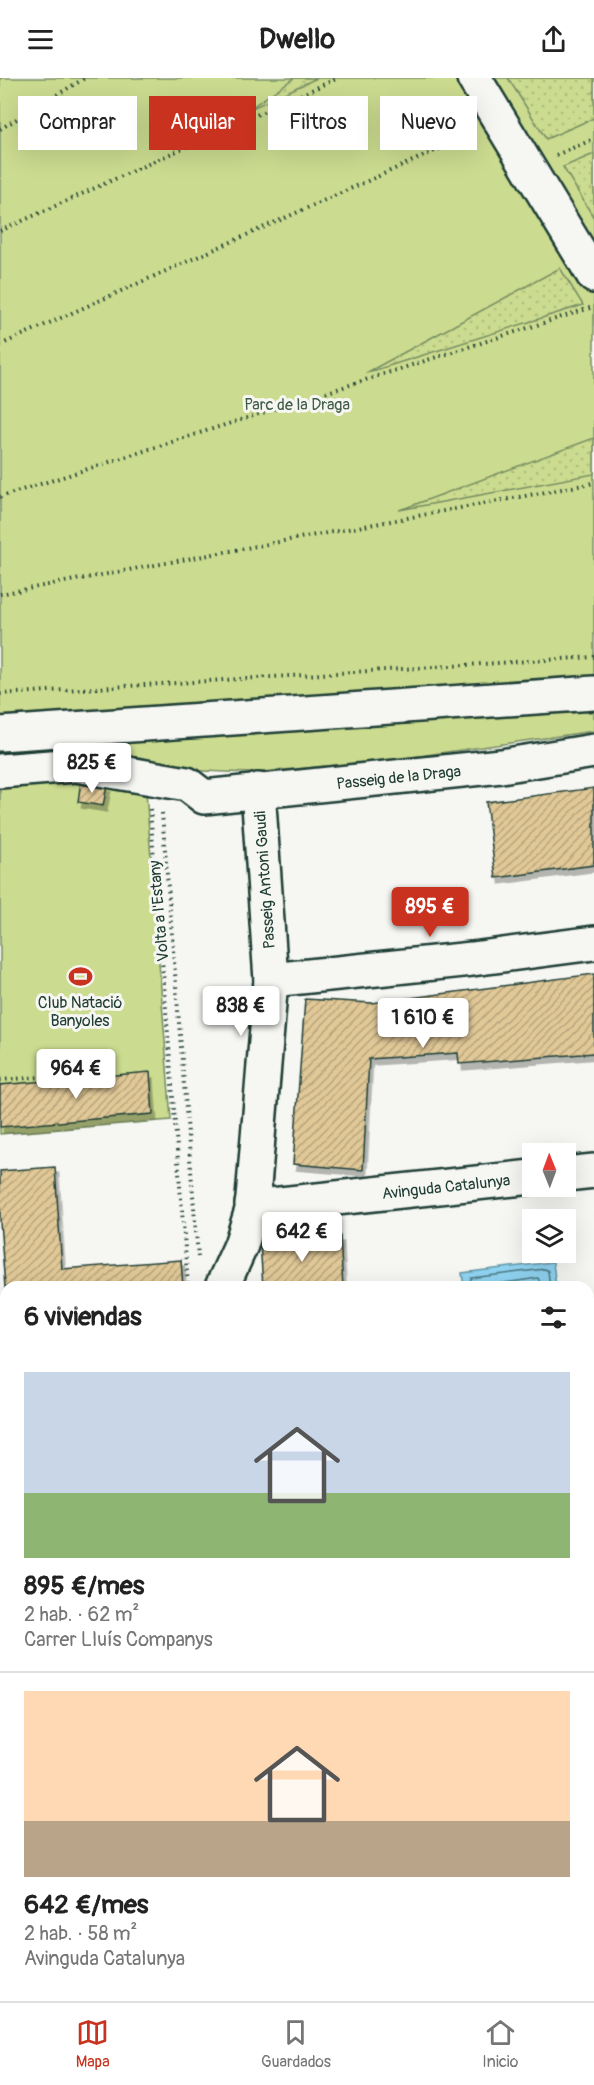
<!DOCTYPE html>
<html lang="es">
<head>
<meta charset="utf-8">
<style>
	:root { --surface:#fff; --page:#f6f6f6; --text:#222; --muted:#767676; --line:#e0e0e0; --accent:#c8321e }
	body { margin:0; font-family:Pangolin,sans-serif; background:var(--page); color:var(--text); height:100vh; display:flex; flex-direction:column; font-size:22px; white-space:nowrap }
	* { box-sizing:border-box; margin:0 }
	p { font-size:20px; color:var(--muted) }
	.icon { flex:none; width:33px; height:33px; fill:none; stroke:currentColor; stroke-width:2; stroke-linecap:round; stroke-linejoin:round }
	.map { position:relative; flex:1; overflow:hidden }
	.details { position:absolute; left:0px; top:1203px; width:594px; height:720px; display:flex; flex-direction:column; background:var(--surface); border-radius:18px 18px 0 0; box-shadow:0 6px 24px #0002 }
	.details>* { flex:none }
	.guide { position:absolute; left:18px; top:18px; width:558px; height:54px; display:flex; gap:12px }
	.needle { width:39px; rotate:359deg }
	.tools { position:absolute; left:522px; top:1065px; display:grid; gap:12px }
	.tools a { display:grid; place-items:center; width:54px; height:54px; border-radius:0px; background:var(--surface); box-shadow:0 6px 24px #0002; font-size:30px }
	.price { position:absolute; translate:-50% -51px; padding:0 14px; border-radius:6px; background:#fff; color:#222; font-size:20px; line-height:39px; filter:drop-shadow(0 2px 3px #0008) }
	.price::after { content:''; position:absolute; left:50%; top:36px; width:18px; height:14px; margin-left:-9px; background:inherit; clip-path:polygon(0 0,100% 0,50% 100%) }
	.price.current { background:var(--accent); color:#fff }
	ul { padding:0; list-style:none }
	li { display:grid; align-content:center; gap:12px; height:318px; padding:0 24px }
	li+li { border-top:2px solid var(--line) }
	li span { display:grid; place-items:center; height:186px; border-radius:0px; color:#555 }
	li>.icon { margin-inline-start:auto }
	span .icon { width:108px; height:108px; fill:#fffc; stroke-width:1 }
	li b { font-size:26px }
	h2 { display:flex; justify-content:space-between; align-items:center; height:72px; padding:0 24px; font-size:26px }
	.chip { padding:0 21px; border-radius:0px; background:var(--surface); box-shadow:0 6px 24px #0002; font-size:21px; line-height:54px }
	.chip.current { background:var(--accent); color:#fff }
	header { display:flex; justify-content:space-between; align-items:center; height:78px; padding:0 24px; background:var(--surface); font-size:27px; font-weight:700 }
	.menu { display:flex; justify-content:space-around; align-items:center; height:84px; border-top:2px solid var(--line); background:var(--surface); font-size:16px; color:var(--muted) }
	.menu a { display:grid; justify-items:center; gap:3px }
	.menu .current { color:var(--accent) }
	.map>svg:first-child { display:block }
</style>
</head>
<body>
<header><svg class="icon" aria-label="menu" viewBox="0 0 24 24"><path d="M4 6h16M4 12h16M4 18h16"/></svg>Dwello<svg class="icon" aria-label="share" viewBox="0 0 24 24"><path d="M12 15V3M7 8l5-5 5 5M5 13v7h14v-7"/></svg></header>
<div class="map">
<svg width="594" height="1923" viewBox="0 0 594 1923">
	<defs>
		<pattern id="garden-dots" width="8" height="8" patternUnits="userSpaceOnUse" patternTransform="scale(1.5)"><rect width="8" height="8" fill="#cbdb8f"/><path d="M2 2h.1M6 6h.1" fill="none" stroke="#aebd7c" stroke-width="1.8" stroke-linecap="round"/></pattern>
		<pattern id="building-hatch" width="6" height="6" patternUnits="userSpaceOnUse" patternTransform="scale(1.5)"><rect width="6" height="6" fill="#e1c897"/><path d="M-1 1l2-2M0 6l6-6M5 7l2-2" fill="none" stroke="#b6a47c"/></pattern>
		<filter id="shadow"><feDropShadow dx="3.5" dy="6" stdDeviation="0" flood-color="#0004"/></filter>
	</defs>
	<rect width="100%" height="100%" fill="#f6f6f2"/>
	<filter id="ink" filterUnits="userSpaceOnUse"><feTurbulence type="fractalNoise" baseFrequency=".0167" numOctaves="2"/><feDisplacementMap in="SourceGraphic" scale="12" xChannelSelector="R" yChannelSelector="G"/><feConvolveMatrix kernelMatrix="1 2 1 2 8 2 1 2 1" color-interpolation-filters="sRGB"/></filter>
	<g filter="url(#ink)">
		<path fill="#f0e8d7" d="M594 1797V1923H206L205 1917H588V1798Z"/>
		<g fill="#cbdb8f" stroke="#758c62" stroke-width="1.5">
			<path d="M0 0H594V653L384 683 250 695 156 691 146 714 171 1042 0 1056Z"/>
			<rect x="0" y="1748" width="6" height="83"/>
			<path d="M205 1917H410L411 1923H206Z"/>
		</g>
		<g fill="url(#garden-dots)" stroke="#758c62" stroke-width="1.5">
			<path d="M294 0H317L246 33Z"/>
			<path d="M508 0H594V40L546 61Z"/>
			<path d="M594 76V140L563 89Z"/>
			<path d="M560 190 583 227 366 295Z"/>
			<path d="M594 360V396L399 432 408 429Z"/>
		</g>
		<path fill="#90d4f2" stroke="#6398a6" stroke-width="1.5" d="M553 1184 556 1209H464L462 1195Z"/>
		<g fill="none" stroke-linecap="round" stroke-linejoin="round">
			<g stroke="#4c7980" stroke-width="1.5">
				<path d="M469 1209 471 1200 545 1191 548 1193 550 1209"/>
				<path d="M477 1209 538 1200 542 1209"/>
			</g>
			<g stroke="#90d4f2" stroke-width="33">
				<path d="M588 1680 594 1679"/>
				<path d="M0 1726 6 1725"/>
				<path d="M588 1776H594"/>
				<path d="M0 1844 6 1843"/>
			</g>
		</g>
		<g fill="url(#building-hatch)" stroke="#1f3d34" stroke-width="1.5" filter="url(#shadow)">
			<path d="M81 703 107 708 103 728 78 724Z"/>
			<path d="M594 710V787L496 800 486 724Z"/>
			<path d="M594 896V975L459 986 458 975 369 981 363 1092 293 1086 305 921 372 925Z"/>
			<path d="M150 994 153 1036 0 1049V1007Z"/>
			<path d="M55 1089 62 1191 181 1182 183 1209H6V1222L0 1144V1093Z"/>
			<path d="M340 1158 343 1209H263L260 1163Z"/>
			<rect x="588" y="1260" width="6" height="63"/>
			<path d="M0 1273H6V1667L0 1669Z"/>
			<path d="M594 1386V1460H588V1387Z"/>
			<path d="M588 1541H594V1601L590 1602Z"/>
			<path d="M594 1694V1750H588V1695Z"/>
			<path d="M594 1797V1856H588V1798Z"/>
			<path d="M6 1901V1917H105L106 1923H4L1 1902Z"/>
		</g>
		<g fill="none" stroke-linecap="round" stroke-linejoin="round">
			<defs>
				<g id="minor">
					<path d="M474 0 594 198"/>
					<path d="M0 656 594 615"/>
					<path id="s1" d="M0 693 76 687 187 706 204 719 501 688 594 673"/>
					<path d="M271 902 472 881 594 865"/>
					<path d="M566 1096 594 1093"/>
					<path id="s2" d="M252 1126 271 1127 532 1099"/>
					<path d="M222 1209 241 1167 252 1132 271 902 258 712"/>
					<path d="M0 1241 6 1243"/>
					<path d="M588 1348 594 1347"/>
					<path d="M588 1641 594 1640"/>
					<path d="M0 1688H6"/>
					<path d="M157 1917 158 1923"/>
				</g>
			</defs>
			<use href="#minor" stroke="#1f3d34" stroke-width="38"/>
			<g stroke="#1f3d34" stroke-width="4" stroke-dasharray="1.5 4.5" stroke-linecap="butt">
				<path d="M0 51 85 0"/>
				<path d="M556 77 594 61"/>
				<path d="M0 153 338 0"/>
				<path d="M0 267 473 56"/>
				<path d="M0 419 590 230"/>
				<path d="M0 516 594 405"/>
				<path d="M0 616 594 579"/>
				<path d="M150 731 188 1208"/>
				<path d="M162 735 198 1179"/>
				<path d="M0 1002 56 998 55 984"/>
				<path d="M588 1790 594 1789"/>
			</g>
			<use href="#minor" stroke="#f6f6f2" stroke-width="33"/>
		</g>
	</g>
	<defs>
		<symbol id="stadium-bare" viewBox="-9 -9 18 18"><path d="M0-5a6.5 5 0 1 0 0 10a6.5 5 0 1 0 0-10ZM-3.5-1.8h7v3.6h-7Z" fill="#c8321e" stroke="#f6f6f2" stroke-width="2.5" paint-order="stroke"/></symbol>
	</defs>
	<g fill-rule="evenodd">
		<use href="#stadium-bare" x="64" y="882" width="33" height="33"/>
	</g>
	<g text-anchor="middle" stroke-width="6" stroke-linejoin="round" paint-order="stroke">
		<g font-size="16" fill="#415d46" stroke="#f6f6f2">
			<text x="297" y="332">Parc de la Draga</text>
		</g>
		<g font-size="16" fill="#1f3d34" stroke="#f6f6f2">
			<text dy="6" stroke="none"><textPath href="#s1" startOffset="406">Passeig de la Draga</textPath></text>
			<text transform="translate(264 802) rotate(-94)" y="6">Passeig Antoni Gaudi</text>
			<text transform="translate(158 833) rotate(-95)" y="6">Volta a l'Estany</text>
			<text dy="6" stroke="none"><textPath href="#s2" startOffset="195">Avinguda Catalunya</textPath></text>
		</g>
		<g font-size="16" fill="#1f3d34" stroke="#f6f6f2">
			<text x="80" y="930">Club Natació<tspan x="80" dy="18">Banyoles</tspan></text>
		</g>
	</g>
</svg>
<div class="tools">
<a><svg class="needle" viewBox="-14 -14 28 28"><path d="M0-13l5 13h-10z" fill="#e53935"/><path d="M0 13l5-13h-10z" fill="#767676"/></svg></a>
<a><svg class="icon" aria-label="layers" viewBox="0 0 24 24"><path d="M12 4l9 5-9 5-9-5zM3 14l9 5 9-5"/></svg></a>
</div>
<b class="price" style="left:92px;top:716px">825 €</b>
<b class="price current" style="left:430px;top:860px">895 €</b>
<b class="price" style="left:241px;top:959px">838 €</b>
<b class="price" style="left:423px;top:971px">1 610 €</b>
<b class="price" style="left:76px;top:1022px">964 €</b>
<b class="price" style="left:302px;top:1185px">642 €</b>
<div class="guide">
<a class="chip">Comprar</a>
<a class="chip current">Alquilar</a>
<a class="chip">Filtros</a>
<a class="chip">Nuevo</a>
</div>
<section class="details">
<h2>6 viviendas<svg class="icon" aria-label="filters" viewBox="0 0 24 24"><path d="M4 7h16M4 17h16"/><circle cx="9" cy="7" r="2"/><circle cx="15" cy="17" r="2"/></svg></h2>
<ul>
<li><span style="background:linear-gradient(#c9d6e8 65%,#8fb573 0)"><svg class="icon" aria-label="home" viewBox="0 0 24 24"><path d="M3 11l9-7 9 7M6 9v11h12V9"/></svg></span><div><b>895 €/mes</b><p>2 hab. · 62 m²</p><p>Carrer Lluís Companys</p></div></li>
<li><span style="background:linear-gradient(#ffd9b3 70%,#b9a48a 0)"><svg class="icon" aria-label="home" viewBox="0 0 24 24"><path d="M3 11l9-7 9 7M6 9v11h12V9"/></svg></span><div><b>642 €/mes</b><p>2 hab. · 58 m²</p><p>Avinguda Catalunya</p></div></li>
</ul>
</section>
</div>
<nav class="menu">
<a class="current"><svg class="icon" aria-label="map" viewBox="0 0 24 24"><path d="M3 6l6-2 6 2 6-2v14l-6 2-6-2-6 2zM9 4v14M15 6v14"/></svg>Mapa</a>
<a><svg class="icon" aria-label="saved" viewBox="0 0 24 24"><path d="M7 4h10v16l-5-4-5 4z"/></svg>Guardados</a>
<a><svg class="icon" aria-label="home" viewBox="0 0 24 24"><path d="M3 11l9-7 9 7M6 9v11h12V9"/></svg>Inicio</a>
</nav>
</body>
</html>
